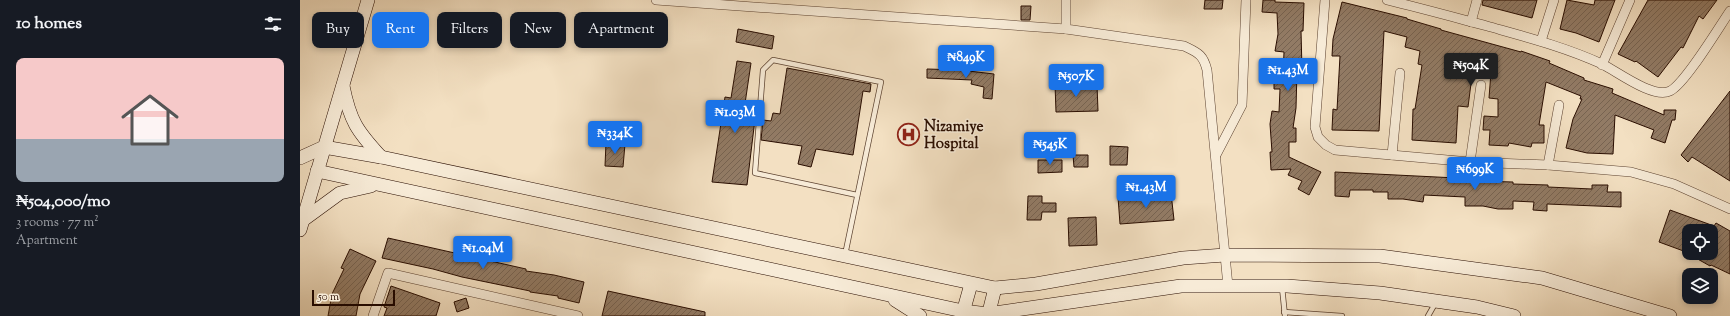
<!DOCTYPE html>
<html lang="en">
<head>
<meta charset="utf-8">
<style>
	:root { --surface:#171b24; --page:#242831; --text:#f1f3f6; --muted:#9ea1a6; --line:#363941; --accent:#1a73e8 }
	body { margin:0; font-family:"Sorts Mill Goudy",serif; background:var(--page); color:var(--text); height:100vh; display:flex; flex-direction:column; font-size:15px; white-space:nowrap }
	* { box-sizing:border-box; margin:0 }
	p { font-size:13px; color:var(--muted) }
	.icon { flex:none; width:22px; height:22px; fill:none; stroke:currentColor; stroke-width:2; stroke-linecap:round; stroke-linejoin:round }
	.map { position:relative; flex:1; overflow:hidden }
	.details { display:flex; flex-direction:column; background:var(--surface); width:300px }
	.details>* { flex:none }
	.hud { position:absolute; left:12px; top:12px; width:380px; height:36px; display:flex; gap:8px }
	.tools { position:absolute; left:1382px; top:224px; display:grid; gap:8px }
	.tools a { display:grid; place-items:center; width:36px; height:36px; border-radius:8px; background:var(--surface); box-shadow:0 2px 6px #0003; font-size:20px }
	.scale { position:absolute; left:12px; bottom:10px; width:83px; box-sizing:border-box; padding-left:4px; border:2px solid #290d00; border-top:0; font-size:11px; line-height:14px; white-space:nowrap; color:#290d00; -webkit-text-stroke:3px #f7ebd7; paint-order:stroke }
	.price { position:absolute; translate:-50% -34px; padding:0 9px; border-radius:4px; background:var(--accent); color:#fff; font-size:13px; line-height:26px; filter:drop-shadow(0 1px 2px #0008) }
	.price::after { content:''; position:absolute; left:50%; top:24px; width:12px; height:9px; margin-left:-6px; background:inherit; clip-path:polygon(0 0,100% 0,50% 100%) }
	.price.on { background:#222; color:#fff }
	ul { padding:0; list-style:none }
	li { display:grid; align-content:center; gap:8px; height:212px; padding:0 16px }
	li+li { border-top:1px solid var(--line) }
	li span { display:grid; place-items:center; height:124px; border-radius:8px; color:#555 }
	li>.icon { margin-inline-start:auto }
	span .icon { width:72px; height:72px; fill:#fffc; stroke-width:1 }
	li b { font-size:17px }
	h2 { display:flex; justify-content:space-between; align-items:center; height:48px; padding:0 16px; font-size:17px }
	.tag { padding:0 14px; border-radius:8px; background:var(--surface); box-shadow:0 2px 6px #0003; font-size:14px; line-height:36px }
	.tag.on { background:var(--accent); color:#fff }
	main { display:flex; flex:1; min-height:0 }
	.map>svg:first-child { display:block }
</style>
</head>
<body>
<main>
<section class="details">
<h2>10 homes<svg class="icon" aria-label="filters" viewBox="0 0 24 24"><path d="M4 7h16M4 17h16"/><circle cx="9" cy="7" r="2"/><circle cx="15" cy="17" r="2"/></svg></h2>
<ul>
<li><span style="background:linear-gradient(#f6c9c9 65%,#9aa5b1 0)"><svg class="icon" aria-label="home" viewBox="0 0 24 24"><path d="M3 11l9-7 9 7M6 9v11h12V9"/></svg></span><div><b>₦504,000/mo</b><p>3 rooms · 77 m²</p><p>Apartment</p></div></li>
</ul>
</section>
<div class="map">
<svg width="1430" height="316" viewBox="0 0 1430 316">
	<defs>
		<pattern id="building-hatch" width="6" height="6" patternUnits="userSpaceOnUse"><rect width="6" height="6" fill="#927b65"/><path d="M-1 1l2-2M0 6l6-6M5 7l2-2" fill="none" stroke="#776351"/></pattern>
	</defs>
	<rect width="100%" height="100%" fill="#f3e0c2"/>
	<filter id="stains"><feTurbulence type="fractalNoise" baseFrequency=".005" numOctaves="4"/><feColorMatrix values="0 0 0 0 .2 0 0 0 0 .09 0 0 0 0 .02 0 0 0 .5 -.17"/></filter>
	<radialGradient id="worn" r=".72"><stop offset=".6" stop-color="#630" stop-opacity="0"/><stop offset="1" stop-color="#630" stop-opacity=".3"/></radialGradient>
	<g fill="url(#building-hatch)" stroke="#290d00" fill-rule="evenodd">
		<path d="M905 0H923L922 9H904Z"/>
		<path d="M963 0H975V2L1004 3 1003 31H1001L1002 70H997L996 108 993 128H996V142H989V157L1021 172 1009 195 998 189 1002 181 988 175 991 169 971 170 970 152H972L970 124 972 111 979 112 980 89H974V77H983L984 52 975 51 978 34 977 13 962 12Z"/>
		<path d="M1183 0H1237L1232 18 1182 5Z"/>
		<path d="M1267 0 1294 5 1295 0H1315L1299 42 1276 33 1260 29Z"/>
		<path d="M1348 0H1417L1403 19 1399 16 1383 48 1381 47 1358 77 1336 61 1335 62 1318 54Z"/>
		<path d="M1042 2 1107 18V19L1141 29V30L1221 52V51L1250 61 1249 63 1284 78V80L1313 89 1312 93 1364 115V110H1376L1375 120H1372L1365 143 1351 138 1354 130 1315 115 1313 154 1287 153 1266 148 1273 119 1282 99H1280L1281 96 1246 82 1239 125H1244V143H1232L1231 147 1209 143 1208 146 1189 145 1190 130H1183L1184 116 1198 117V99L1189 98 1191 72 1173 68 1168 107 1158 106 1156 143 1112 140 1113 109H1115L1122 65 1118 64 1120 51 1105 47 1107 37 1084 31 1079 131 1032 130 1033 109 1037 110 1040 56H1032L1033 39Z"/>
		<path d="M721 6H731L730 20H721Z"/>
		<path d="M438 29 474 36 472 49 436 42Z"/>
		<path d="M437 61 451 63 443 117 455 119 447 185 412 182 425 97 431 98Z"/>
		<path d="M487 68 571 84 570 92 563 91 553 155 516 149 511 167 498 164 502 146 461 140 463 120 471 121 473 113 480 114Z"/>
		<path d="M627 69 660 70 694 74 692 99 683 98 684 87 671 84 672 80 627 78Z"/>
		<path d="M755 84 797 85 798 111 756 112Z"/>
		<path d="M1430 91V181L1392 157 1388 162 1381 155Z"/>
		<path d="M306 143 325 144 323 167 305 166Z"/>
		<path d="M810 146 828 147 827 165H810Z"/>
		<path d="M773 155H788V167H774Z"/>
		<path d="M738 160H762V172L738 173Z"/>
		<path d="M1035 172 1177 179V181L1213 182V184L1248 185V187L1292 189V185H1308L1307 192H1321V207L1247 204V211L1233 210 1234 202 1213 201V209H1198L1183 206H1165V197L1124 195 1123 202 1103 199H1088V192H1073V190H1050L1049 197 1035 196Z"/>
		<path d="M871 193 874 220 820 224 818 197Z"/>
		<path d="M728 196H742V203H756V212H742L741 220H727Z"/>
		<path d="M1370 210 1414 226 1416 223 1430 231V274L1411 265 1410 266 1387 253H1389L1359 242ZM1389 231H1411V253H1389Z"/>
		<path d="M796 217 797 245 769 246 768 218Z"/>
		<path d="M88 238 226 269V271L254 275 284 282 279 303 258 298V296L230 292V291L162 277 133 269 82 258Z"/>
		<path d="M50 249 76 261 60 294 56 316H28L32 294 44 269 41 268Z"/>
		<path d="M91 286 140 303 136 316H84L87 308 84 307Z"/>
		<path d="M308 291 405 312V316H302Z"/>
		<path d="M166 298 169 308 157 312 154 302Z"/>
	</g>
	<g fill="none" stroke-linecap="round" stroke-linejoin="round">
		<defs>
			<g id="lane">
				<path d="M545 255 581 82 473 60 463 70 455 173 557 195"/>
				<path d="M982 287 985 316"/>
				<path d="M984 312 1042 316"/>
				<path d="M1128 316 1136 302"/>
			</g>
			<g id="street">
				<path d="M356 0 766 29"/>
				<path d="M766 0V29L884 46C898 53 903 54 907 70L928 286"/>
				<path d="M1025 0 1015 127 1018 137 1026 145 1035 150 1170 162 1248 165 1331 172 1374 184 1430 209"/>
				<path d="M1087 0C1120 8 1153 17 1187 26 1226 37 1265 47 1302 64 1318 72 1353 99 1370 91 1385 84 1419 27 1430 11"/>
				<path d="M1171 22 1177 0"/>
				<path d="M1241 41 1254 0"/>
				<path d="M1302 65 1330 0"/>
				<path d="M916 155 942 105 946 0"/>
				<path d="M1092 155 1100 73"/>
				<path d="M1170 162 1181 85"/>
				<path d="M1248 165 1259 105"/>
				<path d="M73 316 88 273 278 316"/>
			</g>
			<g id="secondary">
				<path d="M43 86C50 121 57 131 81 157"/>
				<path d="M0 158 24 147 81 157 695 288 736 284 883 258 925 255 1080 256 1242 278 1370 316"/>
				<path d="M17 171 663 311 688 314 881 286H987L1080 293 1177 307 1214 316"/>
				<path d="M3 220 40 193 71 186"/>
				<path d="M0 230 68 0"/>
				<path d="M595 300 620 316"/>
				<path d="M662 316 671 284"/>
				<path d="M688 316 695 288"/>
			</g>
		</defs>
		<use href="#lane" stroke="#5c4230" stroke-width="6"/>
		<use href="#street" stroke="#5c4230" stroke-width="10"/>
		<use href="#secondary" stroke="#290d00" stroke-width="14"/>
		<use href="#lane" stroke="#f7ebd7" stroke-width="4.5"/>
		<use href="#street" stroke="#f7ebd7" stroke-width="9"/>
		<use href="#secondary" stroke="#f7ebd7" stroke-width="13"/>
	</g>
	<defs>
		<symbol id="hospital-ring" viewBox="-11 -11 22 22"><circle r="9.5" fill="#f7ebd7" stroke="#8f2418" stroke-width="1.5"/><path d="M-5-5h3v3.5h4V-5h3V5h-3V1.5h-4V5h-3Z" fill="#8f2418"/></symbol>
	</defs>
	<g fill-rule="evenodd">
		<use href="#hospital-ring" x="596" y="122" width="25" height="25"/>
	</g>
	<g text-anchor="middle" stroke-width="3" stroke-linejoin="round" paint-order="stroke">
		<g font-size="15" font-weight="bold" fill="#290d00" stroke="#f7ebd7" text-anchor="start">
			<text x="624" y="131">Nizamiye<tspan x="624" dy="17">Hospital</tspan></text>
		</g>
	</g>
	<rect width="100%" height="100%" filter="url(#stains)"/>
	<rect width="100%" height="100%" fill="url(#worn)"/>
</svg>
<div class="tools">
<a><svg class="icon" aria-label="locate" viewBox="0 0 24 24"><circle cx="12" cy="12" r="6"/><path d="M12 2v4M12 18v4M2 12h4M18 12h4"/></svg></a>
<a><svg class="icon" aria-label="layers" viewBox="0 0 24 24"><path d="M12 4l9 5-9 5-9-5zM3 14l9 5 9-5"/></svg></a>
</div>
<div class="scale">50 m</div>
<b class="price" style="left:666px;top:79px">₦849K</b>
<b class="price on" style="left:1171px;top:87px">₦504K</b>
<b class="price" style="left:988px;top:92px">₦1.43M</b>
<b class="price" style="left:776px;top:98px">₦507K</b>
<b class="price" style="left:435px;top:134px">₦1.03M</b>
<b class="price" style="left:315px;top:155px">₦334K</b>
<b class="price" style="left:750px;top:166px">₦545K</b>
<b class="price" style="left:1175px;top:191px">₦699K</b>
<b class="price" style="left:846px;top:209px">₦1.43M</b>
<b class="price" style="left:183px;top:270px">₦1.04M</b>
<div class="hud">
<a class="tag">Buy</a>
<a class="tag on">Rent</a>
<a class="tag">Filters</a>
<a class="tag">New</a>
<a class="tag">Apartment</a>
</div>
</div>
</main>
</body>
</html>
